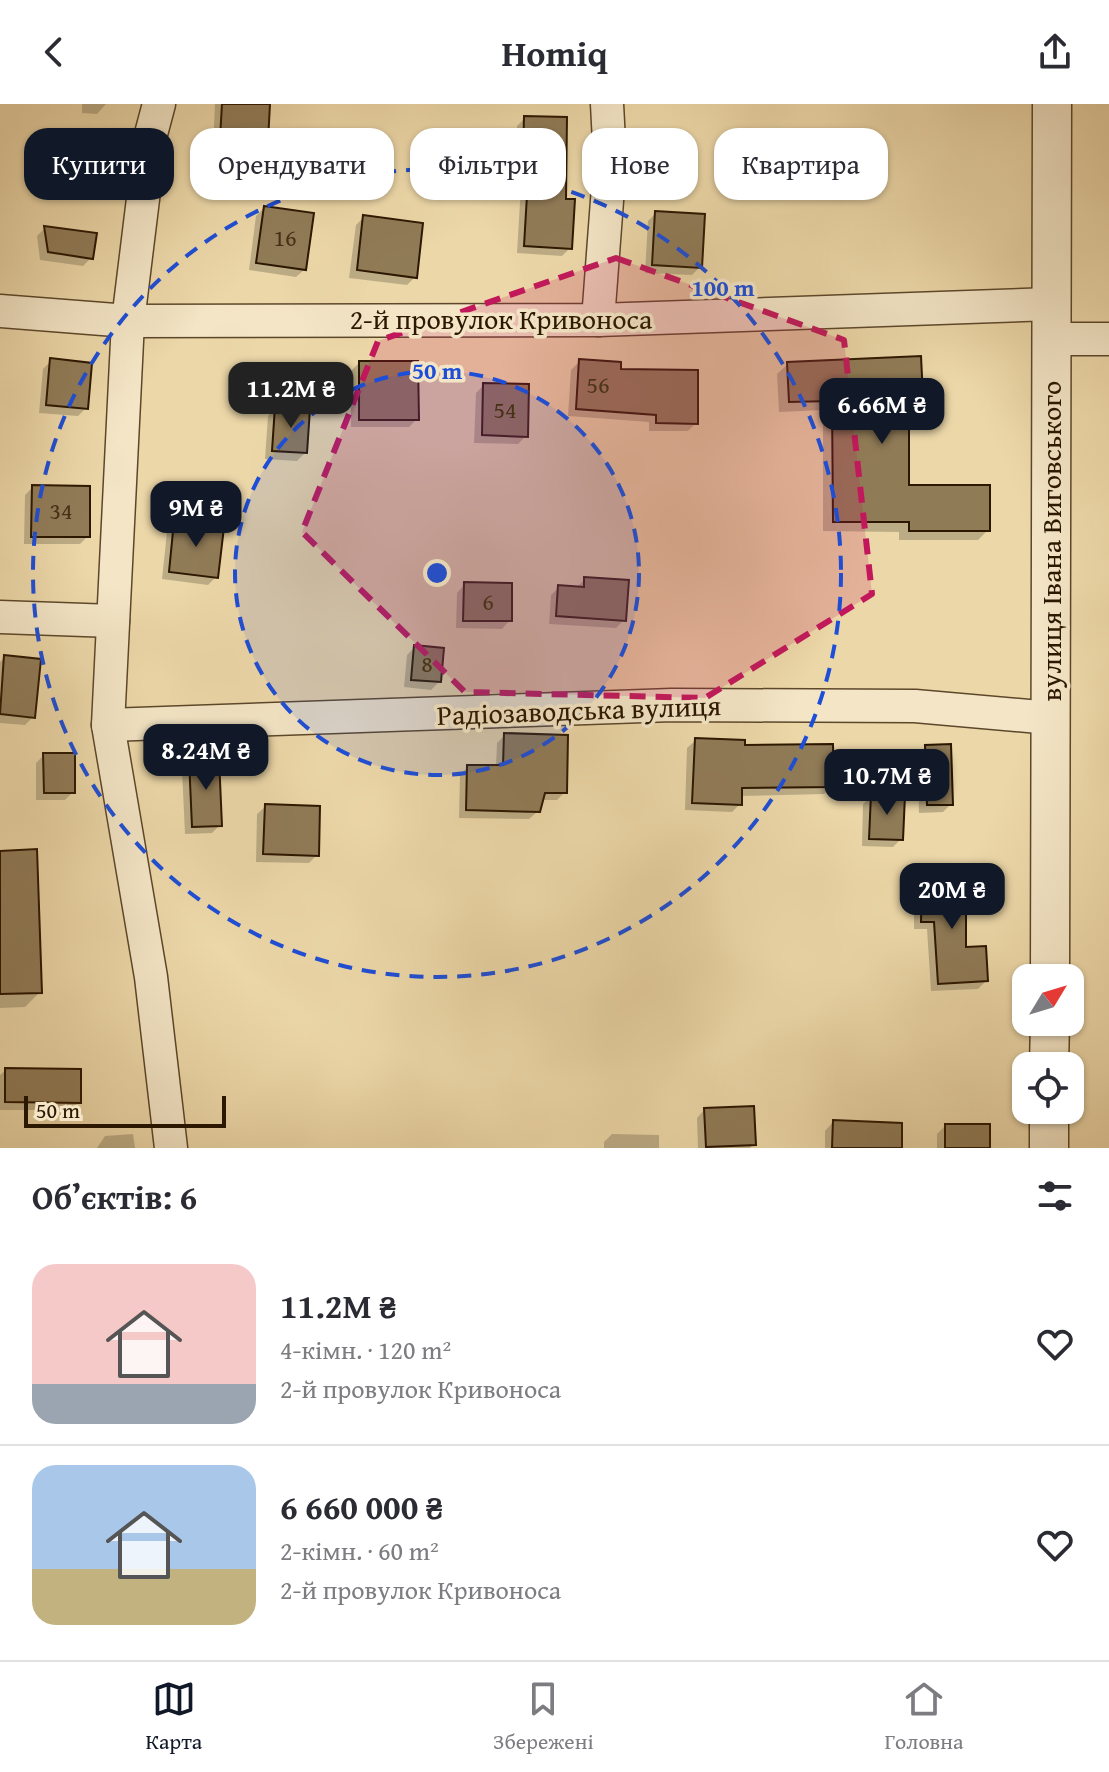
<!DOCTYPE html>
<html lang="uk">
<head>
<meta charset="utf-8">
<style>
	:root { --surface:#fff; --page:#f2f2f3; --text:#2b2b33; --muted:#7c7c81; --line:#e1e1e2; --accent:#111827 }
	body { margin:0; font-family:"Gentium Book Plus",serif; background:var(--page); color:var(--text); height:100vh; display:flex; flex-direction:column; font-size:30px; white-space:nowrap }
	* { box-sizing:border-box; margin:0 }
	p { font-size:26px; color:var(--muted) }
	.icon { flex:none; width:44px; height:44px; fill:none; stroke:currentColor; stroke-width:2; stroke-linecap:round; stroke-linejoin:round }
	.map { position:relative; height:1044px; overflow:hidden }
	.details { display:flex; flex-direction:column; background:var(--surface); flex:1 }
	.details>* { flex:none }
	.top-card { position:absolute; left:24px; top:24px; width:1062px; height:72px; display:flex; gap:16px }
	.needle { width:52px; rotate:52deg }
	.buttons { position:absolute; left:1012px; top:860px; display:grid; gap:16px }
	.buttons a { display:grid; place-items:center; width:72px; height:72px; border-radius:16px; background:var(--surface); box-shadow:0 2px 6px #0004; font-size:40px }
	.scale { position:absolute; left:24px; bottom:20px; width:202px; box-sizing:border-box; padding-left:8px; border:4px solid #2c1700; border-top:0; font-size:22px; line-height:28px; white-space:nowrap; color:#2c1700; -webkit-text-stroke:6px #f3e5c6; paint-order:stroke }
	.price { position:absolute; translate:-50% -68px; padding:0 18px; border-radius:16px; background:var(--accent); color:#fff; font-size:26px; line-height:52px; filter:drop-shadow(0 2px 4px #0008) }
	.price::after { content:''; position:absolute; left:50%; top:48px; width:24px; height:18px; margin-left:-12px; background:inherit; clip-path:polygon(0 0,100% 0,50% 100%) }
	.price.current { background:#222; color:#fff }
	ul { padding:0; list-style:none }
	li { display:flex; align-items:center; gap:24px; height:200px; padding:0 32px }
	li+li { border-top:2px solid var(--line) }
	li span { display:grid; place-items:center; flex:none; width:224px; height:160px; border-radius:24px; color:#555 }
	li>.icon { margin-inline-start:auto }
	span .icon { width:96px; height:96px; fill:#fffc; stroke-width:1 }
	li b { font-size:34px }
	h2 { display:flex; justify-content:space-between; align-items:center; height:96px; padding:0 32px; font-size:34px }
	.pill { padding:0 28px; border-radius:24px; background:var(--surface); box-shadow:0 2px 6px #0004; font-size:28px; line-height:72px }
	.pill.current { background:var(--accent); color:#fff }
	header { display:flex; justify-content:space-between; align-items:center; height:104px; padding:0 32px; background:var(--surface); font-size:36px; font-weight:600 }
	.menu { display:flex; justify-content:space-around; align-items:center; height:112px; border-top:2px solid var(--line); background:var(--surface); font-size:22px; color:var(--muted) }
	.menu a { display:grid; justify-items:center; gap:4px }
	.menu .current { color:var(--accent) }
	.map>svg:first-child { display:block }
</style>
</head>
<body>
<header><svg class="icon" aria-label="back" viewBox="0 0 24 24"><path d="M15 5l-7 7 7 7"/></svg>Homiq<svg class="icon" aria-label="share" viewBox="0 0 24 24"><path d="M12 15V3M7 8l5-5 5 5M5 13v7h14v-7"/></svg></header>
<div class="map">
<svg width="1109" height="1044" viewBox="0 0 1109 1044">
	<rect width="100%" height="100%" fill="#ecd7a8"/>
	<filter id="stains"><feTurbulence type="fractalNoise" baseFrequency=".0025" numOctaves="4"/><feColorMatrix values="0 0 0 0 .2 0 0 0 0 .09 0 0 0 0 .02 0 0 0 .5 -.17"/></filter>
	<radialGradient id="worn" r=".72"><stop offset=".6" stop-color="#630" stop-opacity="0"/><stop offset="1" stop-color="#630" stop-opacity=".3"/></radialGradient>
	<g fill="#0003">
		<path d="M82 0H106L97 10 82 9Z"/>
		<path d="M215 0H268L266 36 258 44 213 41Z"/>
		<path d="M525 14 564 97 570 144 562 152 517 149 522 64H516L517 22Z"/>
		<path d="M264 104 305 165 296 173 249 166 256 112Z"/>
		<path d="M656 109 700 163 692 171 645 169 648 117Z"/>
		<path d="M364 113 415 173 407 181 349 174 356 121Z"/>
		<path d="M45 124 91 154 83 162 40 156 37 132Z"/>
		<path d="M51 257 86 304 78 312 39 309 43 265Z"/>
		<path d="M580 257 618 267 696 319 688 327H649V318L568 312 571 266Z"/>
		<path d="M359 259 417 315 409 323H351V267Z"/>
		<path d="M788 260 921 292 907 303V383L988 426 978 436H899V428L823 427V306L779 308 777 270Z"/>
		<path d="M484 281 526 332 518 340 474 339 476 289Z"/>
		<path d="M276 304 305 349 297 357 265 355 268 312Z"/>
		<path d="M33 383 88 432 80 440H24L25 391Z"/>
		<path d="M175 419 216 473 208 481 162 475 167 428Z"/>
		<path d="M585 475 624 516 616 524 549 520 551 491 559 483 576 484Z"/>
		<path d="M465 480 510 516 502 525 456 524 457 489Z"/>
		<path d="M415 543 439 578 431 586 404 583 407 551Z"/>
		<path d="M5 553 33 613 25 621 0 619V558Z"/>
		<path d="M505 631 565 688 557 696H541L538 707 529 715 459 714 460 671 468 663H496L497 639Z"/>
		<path d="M696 636 742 643 832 682 824 690 740 692V700L732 708 685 706 687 644Z"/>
		<path d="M926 643 951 700 943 708 919 709 918 651Z"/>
		<path d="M44 651 73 688 65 696H36V659Z"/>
		<path d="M190 657 220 721 212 729 185 730 182 666Z"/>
		<path d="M872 692 901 735 893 743 862 742 863 700Z"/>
		<path d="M266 702 317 751 309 759 256 758 257 710Z"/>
		<path d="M0 749 40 888 25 903 0 904Z"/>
		<path d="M922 775 986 877 978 885 931 887 927 825H914V783Z"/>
		<path d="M6 966 79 998 70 1006H0V971Z"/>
		<path d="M705 1005 754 1040 750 1044H698L697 1014Z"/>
		<path d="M833 1018 900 1044H825V1027Z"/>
		<path d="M945 1022 988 1044H937V1030Z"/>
		<path d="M133 1030 135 1044H97L105 1032Z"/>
		<path d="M612 1030 659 1031V1044H604V1038Z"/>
	</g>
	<g fill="#907b57" stroke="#2c1700" stroke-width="2">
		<path d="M222 0H270L268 37 220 34Z"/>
		<path d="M524 12 567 13 566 95H575L572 145 524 142 529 57H523Z"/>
		<path d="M264 102 314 109 306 166 256 159Z"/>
		<path d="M655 107 705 110 702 164 652 161Z"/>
		<path d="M363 111 423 119 417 174 357 166Z"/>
		<path d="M44 122 97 129 93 155 48 148Z"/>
		<path d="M921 252 923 293H909V381H990V427H909V418H833L832 297 789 298 787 258Z"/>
		<path d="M50 254 92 259 88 305 46 301Z"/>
		<path d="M579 255 621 258V265L698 266V320L656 319V311L576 305Z"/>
		<path d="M359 257H418L419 316H359Z"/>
		<path d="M483 279 529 280 528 333 482 331Z"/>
		<path d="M275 302 310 305 307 349 272 347Z"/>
		<path d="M32 381 90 382V433H31Z"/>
		<path d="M174 417 224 423 218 474 169 468Z"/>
		<path d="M584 473 629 476 626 517 556 512 558 481 584 483Z"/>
		<path d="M464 478 512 479V517H463Z"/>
		<path d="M414 541 444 544 441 578 411 576Z"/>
		<path d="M4 551 41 555 35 614 0 610Z"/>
		<path d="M504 629 568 631 567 689H545L540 708 466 706 467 661H503Z"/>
		<path d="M695 634 745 636V641L833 640 834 683 742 684V701L692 699Z"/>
		<path d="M951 640 953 701H927L925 641Z"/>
		<path d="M43 649H75V689H44Z"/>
		<path d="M219 654 222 722 192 723 189 655Z"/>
		<path d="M871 690 905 691 903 736 869 735Z"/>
		<path d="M265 700 320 702 319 752 263 750Z"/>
		<path d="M37 745 42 889 0 890V747Z"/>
		<path d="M922 773H966V843L986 842 988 877 938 880 934 818H921Z"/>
		<path d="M5 964 81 965V999L5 998Z"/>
		<path d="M754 1002 756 1041 706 1043 704 1004Z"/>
		<path d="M833 1016 902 1019V1044H832Z"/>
		<rect x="945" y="1020" width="45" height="24"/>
	</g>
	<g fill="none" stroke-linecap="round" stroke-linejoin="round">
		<defs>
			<g id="minor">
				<path d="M159 0 151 30 128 217 108 621 151 873 171 1044"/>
				<path d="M0 207 128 217 598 216 1051 200"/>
				<path d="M598 216 610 57 607 0"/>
				<path d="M1051 235H1109"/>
				<path d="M0 513 113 517"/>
				<path d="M108 621 672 601 915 602 1051 614"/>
			</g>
			<g id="tertiary">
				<path d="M1050 874 1052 0"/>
				<path d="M1049 962 1050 918"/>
				<path d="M1049 1044V1006"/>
			</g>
		</defs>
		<use href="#minor" stroke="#5c472a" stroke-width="35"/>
		<use href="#tertiary" stroke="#5c472a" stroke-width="41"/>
		<use href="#minor" stroke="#f3e5c6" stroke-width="32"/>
		<use href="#tertiary" stroke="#f3e5c6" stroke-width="38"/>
	</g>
	<path fill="#c2185b" fill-opacity="0.2" stroke="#c2185b" stroke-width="6" stroke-dasharray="16 10" stroke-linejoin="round" d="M616 154 844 236 872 490 705 594 465 588 302 428 378 237Z"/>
	<circle cx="437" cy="469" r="202" fill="#1d4ed8" fill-opacity=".12"/>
	<g fill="none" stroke="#1d4ed8" stroke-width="4" stroke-dasharray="14 10">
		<circle cx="437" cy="469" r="202"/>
		<circle cx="437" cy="469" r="404"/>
	</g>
	<g text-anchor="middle" stroke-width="7" stroke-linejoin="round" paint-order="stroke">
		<g font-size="24" fill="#453016">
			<text x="285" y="142">16</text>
			<text x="598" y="289">56</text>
			<text x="505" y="314">54</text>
			<text x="61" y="415">34</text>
			<text x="488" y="506">6</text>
			<text x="427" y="568">8</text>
		</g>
		<g font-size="28" fill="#2c1700" stroke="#f3e5c6">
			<text x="501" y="225">2-й провулок Кривоноса</text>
			<text transform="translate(1051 437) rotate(-90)" y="10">вулиця Івана Виговського</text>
			<text transform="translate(579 606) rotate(-2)" y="10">Радіозаводська вулиця</text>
		</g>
	</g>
	<circle cx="437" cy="469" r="12" fill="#1d4ed8" stroke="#f3e5c6" stroke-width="4"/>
	<g font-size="24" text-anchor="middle" font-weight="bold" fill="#1d4ed8" stroke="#f3e5c6" stroke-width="7" stroke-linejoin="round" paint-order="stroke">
		<text x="723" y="192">100 m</text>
		<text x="437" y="275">50 m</text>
	</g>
	<rect width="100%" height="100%" filter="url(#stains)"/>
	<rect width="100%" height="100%" fill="url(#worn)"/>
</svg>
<div class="buttons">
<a><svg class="needle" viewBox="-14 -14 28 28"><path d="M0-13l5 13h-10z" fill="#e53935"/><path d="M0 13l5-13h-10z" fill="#7c7c81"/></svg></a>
<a><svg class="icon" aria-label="locate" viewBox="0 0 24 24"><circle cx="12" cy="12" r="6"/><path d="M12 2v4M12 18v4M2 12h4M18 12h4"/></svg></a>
</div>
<div class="scale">50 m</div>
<b class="price current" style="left:291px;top:326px">11.2M ₴</b>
<b class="price" style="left:882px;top:342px">6.66M ₴</b>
<b class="price" style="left:196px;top:445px">9M ₴</b>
<b class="price" style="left:206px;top:688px">8.24M ₴</b>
<b class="price" style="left:887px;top:713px">10.7M ₴</b>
<b class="price" style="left:952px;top:827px">20M ₴</b>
<div class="top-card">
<a class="pill current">Купити</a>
<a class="pill">Орендувати</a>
<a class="pill">Фільтри</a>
<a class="pill">Нове</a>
<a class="pill">Квартира</a>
</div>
</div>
<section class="details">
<h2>Об’єктів: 6<svg class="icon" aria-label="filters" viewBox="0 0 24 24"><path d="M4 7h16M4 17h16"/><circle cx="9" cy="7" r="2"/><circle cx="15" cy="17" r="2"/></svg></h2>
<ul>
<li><span style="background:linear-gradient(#f6c9c9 75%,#9aa5b1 0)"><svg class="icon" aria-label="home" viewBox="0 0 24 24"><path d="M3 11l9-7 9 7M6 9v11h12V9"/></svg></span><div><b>11.2M ₴</b><p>4-кімн. · 120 m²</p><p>2-й провулок Кривоноса</p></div><svg class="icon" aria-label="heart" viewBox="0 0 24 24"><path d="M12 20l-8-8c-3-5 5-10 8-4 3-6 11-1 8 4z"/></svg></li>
<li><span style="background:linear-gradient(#a9c7e8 65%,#c2b280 0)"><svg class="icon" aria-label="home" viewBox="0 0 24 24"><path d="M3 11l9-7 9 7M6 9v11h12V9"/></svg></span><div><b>6 660 000 ₴</b><p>2-кімн. · 60 m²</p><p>2-й провулок Кривоноса</p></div><svg class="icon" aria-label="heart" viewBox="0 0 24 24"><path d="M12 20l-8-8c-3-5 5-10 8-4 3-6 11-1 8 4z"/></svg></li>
</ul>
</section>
<nav class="menu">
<a class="current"><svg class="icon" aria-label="map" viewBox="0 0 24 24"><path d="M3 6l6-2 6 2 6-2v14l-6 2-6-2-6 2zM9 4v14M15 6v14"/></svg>Карта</a>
<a><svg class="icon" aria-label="saved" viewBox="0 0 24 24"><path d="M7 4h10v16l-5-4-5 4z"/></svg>Збережені</a>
<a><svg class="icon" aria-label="home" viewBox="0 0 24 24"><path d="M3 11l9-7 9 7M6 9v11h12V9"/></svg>Головна</a>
</nav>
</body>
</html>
